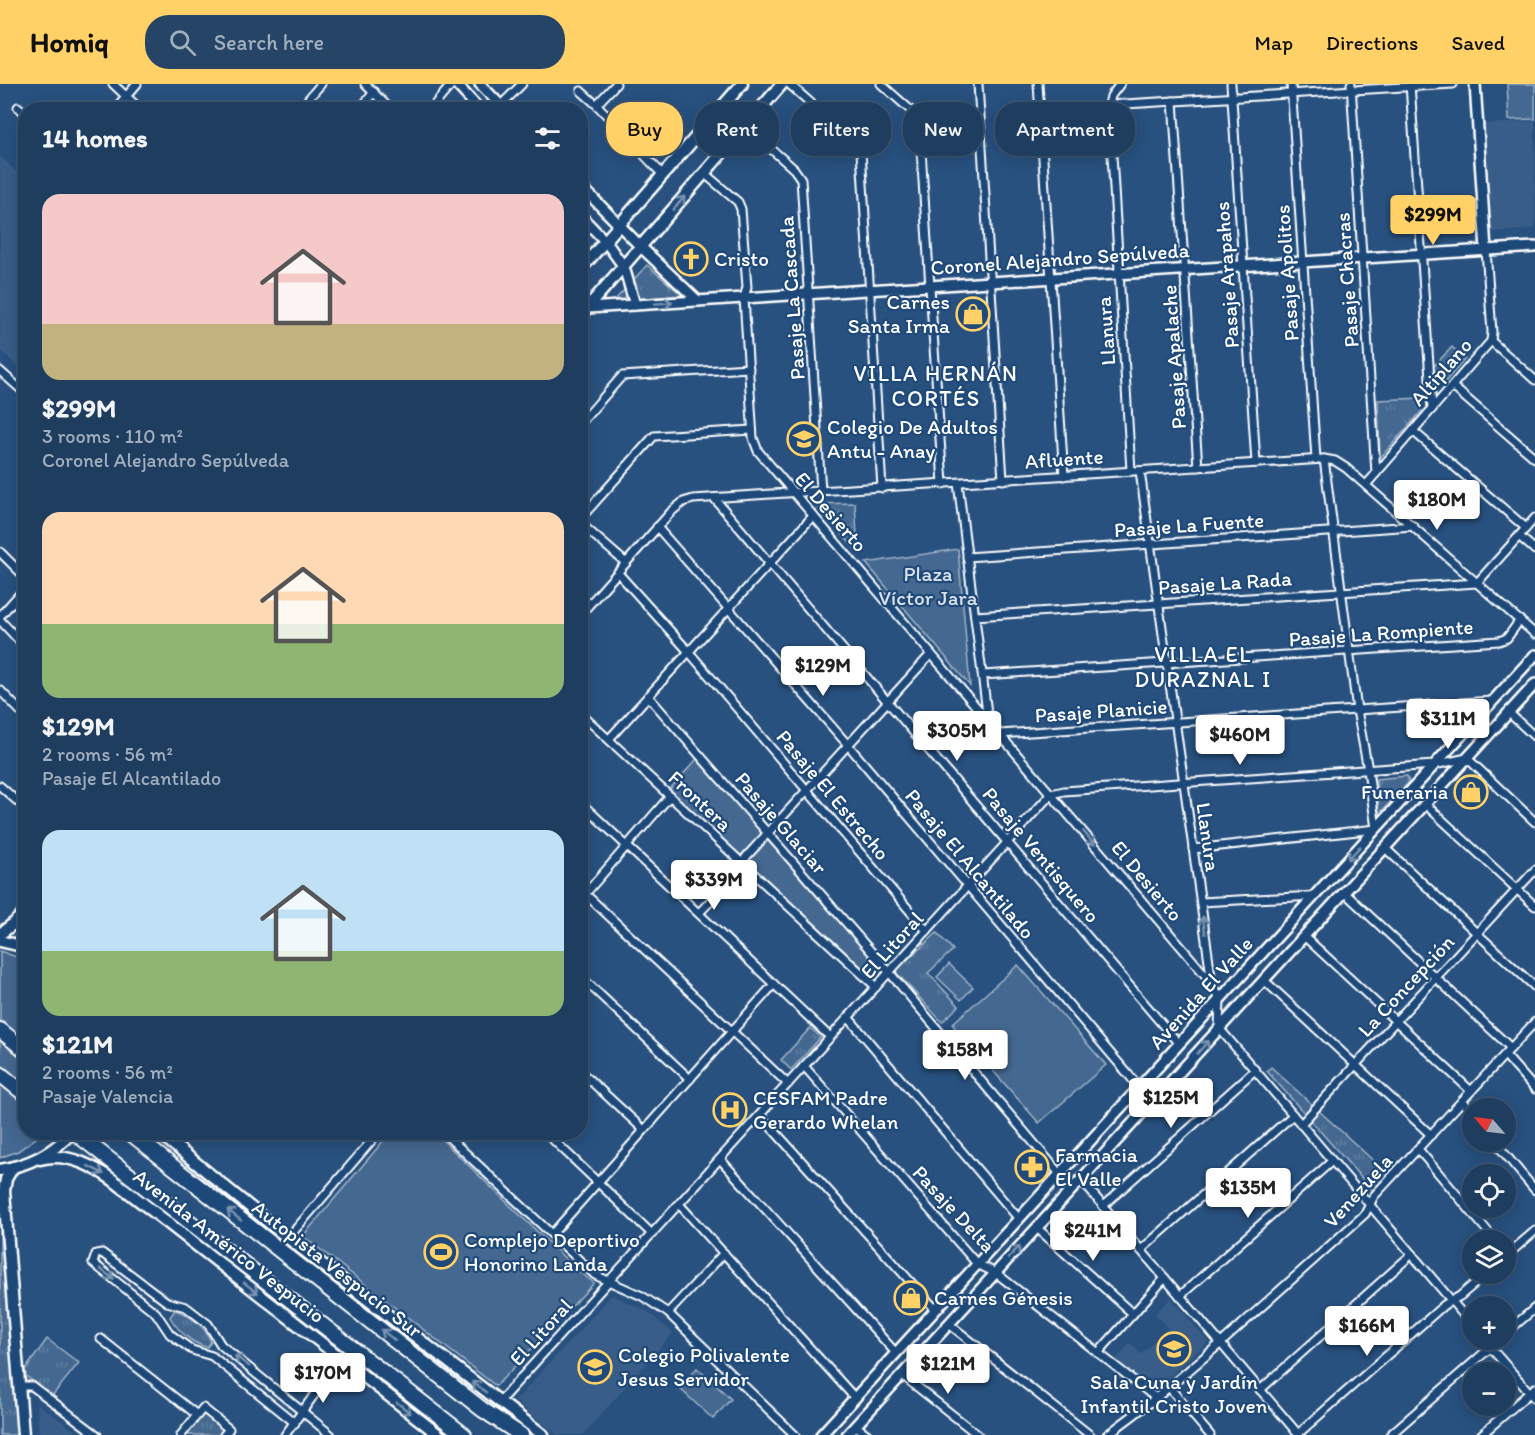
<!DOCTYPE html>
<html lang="en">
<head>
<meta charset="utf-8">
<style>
	:root { --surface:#1e3d5f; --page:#264465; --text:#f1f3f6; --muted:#a1aebd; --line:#3c5674; --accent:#ffd166 }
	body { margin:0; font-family:Itim,sans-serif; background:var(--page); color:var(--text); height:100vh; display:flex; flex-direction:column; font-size:22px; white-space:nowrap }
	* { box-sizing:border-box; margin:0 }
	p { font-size:20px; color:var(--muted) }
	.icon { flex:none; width:33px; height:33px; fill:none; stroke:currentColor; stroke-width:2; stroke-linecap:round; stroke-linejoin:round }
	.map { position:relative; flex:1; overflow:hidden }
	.panel { position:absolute; left:18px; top:18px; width:570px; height:1038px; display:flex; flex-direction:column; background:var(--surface); border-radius:24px; box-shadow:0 3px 15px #0003,0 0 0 2px var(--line) }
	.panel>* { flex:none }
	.banner { position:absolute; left:606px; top:18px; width:570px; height:54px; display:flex; gap:12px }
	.needle { width:39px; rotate:298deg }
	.tools { position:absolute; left:1462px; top:1014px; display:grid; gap:12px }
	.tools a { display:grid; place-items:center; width:54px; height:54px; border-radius:50%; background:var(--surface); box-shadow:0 3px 15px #0003,0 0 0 2px var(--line); font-size:30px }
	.price { position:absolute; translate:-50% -51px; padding:0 14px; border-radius:6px; background:#fff; color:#222; font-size:20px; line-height:39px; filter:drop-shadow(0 2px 3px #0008) }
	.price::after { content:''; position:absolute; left:50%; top:36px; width:18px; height:14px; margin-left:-9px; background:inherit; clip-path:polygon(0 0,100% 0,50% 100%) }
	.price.active { background:var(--accent); color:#111 }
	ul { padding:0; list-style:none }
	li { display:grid; align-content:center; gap:12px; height:318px; padding:0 24px }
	li span { display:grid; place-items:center; height:186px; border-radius:18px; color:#555 }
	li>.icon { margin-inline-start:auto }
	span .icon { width:108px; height:108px; fill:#fffc; stroke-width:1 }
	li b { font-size:26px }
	h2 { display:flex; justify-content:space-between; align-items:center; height:72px; padding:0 24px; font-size:26px }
	.chip { padding:0 21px; border-radius:24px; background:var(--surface); box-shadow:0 3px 15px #0003,0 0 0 2px var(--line); font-size:21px; line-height:54px }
	.chip.active { background:var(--accent); color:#111 }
	header { display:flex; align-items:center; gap:36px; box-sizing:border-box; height:84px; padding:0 30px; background:var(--accent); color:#111 }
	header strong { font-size:28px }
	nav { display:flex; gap:33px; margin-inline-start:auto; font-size:21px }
	.search { width:420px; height:54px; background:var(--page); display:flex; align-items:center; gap:15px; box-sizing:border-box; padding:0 21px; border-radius:24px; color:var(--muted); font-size:22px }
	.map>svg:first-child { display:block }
</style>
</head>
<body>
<header>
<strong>Homiq</strong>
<div class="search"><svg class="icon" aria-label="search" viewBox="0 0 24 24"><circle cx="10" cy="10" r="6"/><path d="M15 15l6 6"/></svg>Search here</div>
<nav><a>Map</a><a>Directions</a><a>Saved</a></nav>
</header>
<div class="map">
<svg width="1535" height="1351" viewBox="0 0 1535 1351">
	<defs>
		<pattern id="grass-tufts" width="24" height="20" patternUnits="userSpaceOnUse" patternTransform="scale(1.5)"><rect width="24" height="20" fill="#446890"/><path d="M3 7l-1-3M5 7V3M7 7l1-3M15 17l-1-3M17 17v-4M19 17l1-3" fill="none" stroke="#607fa1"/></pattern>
	</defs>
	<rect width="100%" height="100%" fill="#28517f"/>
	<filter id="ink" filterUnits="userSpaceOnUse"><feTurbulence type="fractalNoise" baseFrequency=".0167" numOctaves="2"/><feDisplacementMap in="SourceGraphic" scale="12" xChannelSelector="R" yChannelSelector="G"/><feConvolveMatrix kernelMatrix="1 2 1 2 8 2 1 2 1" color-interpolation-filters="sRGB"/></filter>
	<g filter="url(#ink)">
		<g fill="#375d88">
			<path d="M1535 37V145L1492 148 1485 40Z"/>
			<path d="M0 72 25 97V290L0 265Z"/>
			<path d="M612 1211 648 1228 673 1249 583 1351H557L515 1317Z"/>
			<path d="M1171 1214 1208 1258 1153 1307 1115 1277 1130 1259 1141 1270 1168 1244 1155 1230Z"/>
			<path d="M37 1319 80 1351H39Z"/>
		</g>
		<g fill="url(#grass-tufts)" stroke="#a2b4c8" stroke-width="1.5">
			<path d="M647 181 682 211 614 217Z"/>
			<path d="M1421 314 1422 327 1380 374 1378 316Z"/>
			<path d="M855 419 858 468 815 420Z"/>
			<path d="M1407 692 1409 698 1379 730 1376 695Z"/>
			<path d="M937 849 953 866 928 889 959 922 942 938 895 887Z"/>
			<path d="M810 944 821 953 791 986 781 976Z"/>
			<path d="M1271 983 1388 1090 1373 1107 1267 987Z"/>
			<path d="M7 1091 19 1351H0V1092Z"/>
			<path d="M175 1226C190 1231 206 1243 211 1258L207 1263C192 1260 178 1247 170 1233Z"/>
			<path d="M47 1255 79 1279 52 1312 26 1292 25 1286Z"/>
			<path d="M204 1325 228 1345 223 1351H183Z"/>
		</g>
		<g fill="#446890" stroke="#a2b4c8" stroke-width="1.5">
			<path d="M1507 0H1535V35L1509 36Z"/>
			<path d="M1452 263 1465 275 1446 297 1432 284Z"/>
			<path d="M958 465 970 602 866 479Z"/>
			<path d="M697 675 884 887 876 896 669 706Z"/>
			<path d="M0 867 25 876 26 1048 43 1049 18 1067 0 1074Z"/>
			<path d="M949 880 973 903 961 916 937 893Z"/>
			<path d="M1018 881 1106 981 1039 1039 952 940Z"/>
			<path d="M390 1049H435L576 1185 594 1199 496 1302 303 1152Z"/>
			<path d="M697 1284 731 1315 713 1335 679 1304Z"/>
		</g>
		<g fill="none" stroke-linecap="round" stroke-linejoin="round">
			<defs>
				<g id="minor">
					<path d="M113 0 141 26"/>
					<path d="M365 0 391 26"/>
					<path d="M789 0 854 57 861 68 882 404"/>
					<path d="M881 0 915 30 919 36 943 400"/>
					<path d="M978 0 1003 396"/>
					<path d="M1038 0 1064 392"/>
					<path d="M1120 0 1111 12 1109 21 1131 387"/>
					<path d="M1231 0 1256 379"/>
					<path d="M1291 0 1316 375"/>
					<path d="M1351 0 1376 389"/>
					<path d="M1410 0 1432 325"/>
					<path d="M581 7 598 22 663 91"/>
					<path d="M1173 17 1198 383"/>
					<path d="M501 21 522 0"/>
					<path d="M1109 21 1453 0"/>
					<path d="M598 22 599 18 616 0"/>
					<path d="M18 23 26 30"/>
					<path d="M114 26 137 0"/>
					<path d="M299 26 321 0"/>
					<path d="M359 26 374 8"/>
					<path d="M430 26 452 0"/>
					<path d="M745 42 794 85 801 95 821 407"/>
					<path d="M704 89 738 118 741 125 747 203 744 214 753 354 758 367 1212 899"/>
					<path d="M1491 257 1535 296"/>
					<path d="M0 287 26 310"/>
					<path d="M1452 302 1535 374"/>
					<path d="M580 340 622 292 749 284"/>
					<path d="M1413 347 1526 444"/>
					<path d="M1140 387 1212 899 1220 915 1219 944 1473 1242"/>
					<path d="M958 399 988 637"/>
					<path d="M1366 401 1491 257 1492 248 1486 166"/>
					<path d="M714 414 1179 960"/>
					<path d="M25 426 26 427"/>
					<path d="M580 435 654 352 752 346"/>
					<path d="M580 439 626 479"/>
					<path d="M657 443 848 661 1139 1003"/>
					<path d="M1519 452 1535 466"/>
					<path d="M0 468 26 494"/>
					<path d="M967 473 1413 442"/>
					<path d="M618 489 689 568 927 847"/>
					<path d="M580 531 671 428 683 418 693 415 1324 375 1335 377 1346 384 1535 550"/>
					<path d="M0 532 26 503"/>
					<path d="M975 532 1477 499 1535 434"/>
					<path d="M0 536 26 564"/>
					<path d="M983 591 1499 557 1507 554 1520 536"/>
					<path d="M0 606 26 633"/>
					<path d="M648 612 889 888 1060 1090"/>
					<path d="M1508 628 1535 653"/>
					<path d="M580 629 876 903"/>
					<path d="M1000 650 1492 617"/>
					<path d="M609 655 813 432"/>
					<path d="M0 702 26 725"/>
					<path d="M580 718 830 953"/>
					<path d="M1425 720 1535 822"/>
					<path d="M1385 764 1535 903"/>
					<path d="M1193 765 1376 745 1368 686 1357 626 1324 375"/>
					<path d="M580 805 788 1000"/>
					<path d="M1344 808 1511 964"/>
					<path d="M580 816 670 712"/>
					<path d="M1201 818 1314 812"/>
					<path d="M699 829 739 787 746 773 931 570"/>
					<path d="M1304 852 1471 1007"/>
					<path d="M580 892 690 995"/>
					<path d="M1264 896 1431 1051"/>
					<path d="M848 933 1019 1135"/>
					<path d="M1505 971 1535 1005"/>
					<path d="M804 982 977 1180 996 1189 1156 1314"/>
					<path d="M580 987 644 1046"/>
					<path d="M1462 1017 1473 1030"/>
					<path d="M760 1031 936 1226"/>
					<path d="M1301 1040 1535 786"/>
					<path d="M443 1048 595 1191 642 1212 668 1229 795 1351"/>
					<path d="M545 1048 652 1150"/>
					<path d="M1495 1058 1535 1106"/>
					<path d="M1418 1065 1495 1156"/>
					<path d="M720 1075 896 1269"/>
					<path d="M1081 1096 1299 1351"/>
					<path d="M679 1120 855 1314"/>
					<path d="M1103 1122 1255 986"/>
					<path d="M1037 1144 1133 1230"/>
					<path d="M552 1150 774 900"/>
					<path d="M288 1154 379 1048"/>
					<path d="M1141 1166 1293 1031"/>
					<path d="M1506 1172 1535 1147"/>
					<path d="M1180 1212 1332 1077"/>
					<path d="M668 1229 724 1169"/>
					<path d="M949 1240 1090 1351"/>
					<path d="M1506 1249 1535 1224"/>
					<path d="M101 1255 197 1331"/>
					<path d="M1484 1256 1535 1315"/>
					<path d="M1098 1269 1165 1194"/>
					<path d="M902 1291 978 1351"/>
					<path d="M20 1302H32L97 1351"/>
					<path d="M1169 1303 1210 1351"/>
					<path d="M1260 1306 1412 1170"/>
					<path d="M499 1318 1051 710 1064 707 1434 681 1467 674 1535 738"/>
					<path d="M295 1339 212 1272 192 1266 170 1250 156 1229 93 1179 96 1170 102 1169 167 1218 186 1223 208 1240 221 1261 331 1351"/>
					<path d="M856 1342 868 1351"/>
					<path d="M1298 1350 1444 1221 1460 1212 1486 1190"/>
					<path d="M181 1351 203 1324 229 1345 224 1351"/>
					<path d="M285 1351 341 1274"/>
					<path d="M1107 1351 1156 1314 1221 1259 1365 1130 1374 1112 1535 938"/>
					<path d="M1390 1351 1499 1256"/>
					<path d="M1481 1351 1535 1304"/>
				</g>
				<g id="tertiary">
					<path d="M456 0 480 26"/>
					<path d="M480 0 505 26"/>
					<path d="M1475 0 1486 166"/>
					<path d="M580 101 641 163 698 217"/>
					<path d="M580 131 606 158 624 183 635 221"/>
					<path d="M588 224 1535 163"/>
					<path d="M821 1351 1535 571"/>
					<path d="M847 1351 1535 600"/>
				</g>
				<path id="secondary" d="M13 1083 6 1095 4 1107 23 1351"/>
				<g id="primary">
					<path d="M580 186 742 0"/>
					<path d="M580 232 782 0"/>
					<path d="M0 850 13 840 26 827"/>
					<path d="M0 857 26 863"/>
					<path d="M158 1048 288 1154 543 1351"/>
					<path d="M40 1075C65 1068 93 1082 113 1096L439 1351"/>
					<path d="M0 1086C29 1081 52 1070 72 1048"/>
				</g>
				<g id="motorway">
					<path d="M0 946 26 967"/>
					<path d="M0 990 26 1011"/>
					<path d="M74 1048 464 1351"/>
					<path d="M129 1048 483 1326 521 1351"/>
				</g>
			</defs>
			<use href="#minor" stroke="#fff" stroke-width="11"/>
			<use href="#tertiary" stroke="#fff" stroke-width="14"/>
			<use href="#secondary" stroke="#fff" stroke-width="15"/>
			<use href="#primary" stroke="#fff" stroke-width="15"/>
			<use href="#motorway" stroke="#fff" stroke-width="18"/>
			<use href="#minor" stroke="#1f4a7a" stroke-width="7"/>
			<use href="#tertiary" stroke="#1f4a7a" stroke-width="9"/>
			<use href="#secondary" stroke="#1f4a7a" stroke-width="10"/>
			<use href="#primary" stroke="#1f4a7a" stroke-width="10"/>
			<use href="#motorway" stroke="#1f4a7a" stroke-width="14"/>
		</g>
		<defs><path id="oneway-shaft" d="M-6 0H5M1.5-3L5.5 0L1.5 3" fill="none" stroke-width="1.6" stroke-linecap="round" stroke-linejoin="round" transform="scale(1.5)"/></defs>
		<g stroke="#7992af">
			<use href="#oneway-shaft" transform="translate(679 119) rotate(-50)"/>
			<use href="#oneway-shaft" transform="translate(664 219) rotate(-4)"/>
			<use href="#oneway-shaft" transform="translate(1089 754) rotate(50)"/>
			<use href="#oneway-shaft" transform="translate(1354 769) rotate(133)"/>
			<use href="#oneway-shaft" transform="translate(1204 841) rotate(-98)"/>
			<use href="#oneway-shaft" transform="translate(1203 963) rotate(-48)"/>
			<use href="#oneway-shaft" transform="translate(96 1086) rotate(27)"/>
			<use href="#oneway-shaft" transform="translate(234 1131) rotate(-142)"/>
			<use href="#oneway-shaft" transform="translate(1014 1168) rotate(-48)"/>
			<use href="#oneway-shaft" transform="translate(107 1190) rotate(38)"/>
			<use href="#oneway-shaft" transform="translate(251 1204) rotate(38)"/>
			<use href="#oneway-shaft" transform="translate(388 1251) rotate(-142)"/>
			<use href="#oneway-shaft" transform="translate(242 1277) rotate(-143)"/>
			<use href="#oneway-shaft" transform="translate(479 1303) rotate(-143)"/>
			<use href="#oneway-shaft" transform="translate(404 1324) rotate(38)"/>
		</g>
	</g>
	<defs>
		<symbol id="church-ring" viewBox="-11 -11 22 22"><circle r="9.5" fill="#1f4a7a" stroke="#ffd166" stroke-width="1.5"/><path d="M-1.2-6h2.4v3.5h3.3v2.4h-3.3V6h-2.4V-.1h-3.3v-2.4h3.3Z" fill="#ffd166"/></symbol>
		<symbol id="shop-ring" viewBox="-11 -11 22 22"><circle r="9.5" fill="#1f4a7a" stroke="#ffd166" stroke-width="1.5"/><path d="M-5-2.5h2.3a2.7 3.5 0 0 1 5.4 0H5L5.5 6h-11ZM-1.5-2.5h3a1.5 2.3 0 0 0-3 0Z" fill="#ffd166"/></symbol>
		<symbol id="school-ring" viewBox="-11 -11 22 22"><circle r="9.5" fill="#1f4a7a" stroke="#ffd166" stroke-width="1.5"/><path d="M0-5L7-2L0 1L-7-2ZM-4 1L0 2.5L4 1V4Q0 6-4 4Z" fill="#ffd166"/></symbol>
		<symbol id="hospital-ring" viewBox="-11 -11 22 22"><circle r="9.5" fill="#1f4a7a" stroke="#ffd166" stroke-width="1.5"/><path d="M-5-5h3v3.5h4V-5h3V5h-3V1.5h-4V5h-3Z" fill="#ffd166"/></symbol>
		<symbol id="pharmacy-ring" viewBox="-11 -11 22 22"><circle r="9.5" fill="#1f4a7a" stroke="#ffd166" stroke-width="1.5"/><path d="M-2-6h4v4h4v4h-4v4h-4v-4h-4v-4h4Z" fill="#ffd166"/></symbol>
		<symbol id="stadium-ring" viewBox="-11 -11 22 22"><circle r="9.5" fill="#1f4a7a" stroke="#ffd166" stroke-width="1.5"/><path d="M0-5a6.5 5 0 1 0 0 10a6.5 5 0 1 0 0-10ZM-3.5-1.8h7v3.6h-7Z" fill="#ffd166"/></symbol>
	</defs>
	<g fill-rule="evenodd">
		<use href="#church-ring" x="672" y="156" width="38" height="38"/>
		<use href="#shop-ring" x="954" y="211" width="38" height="38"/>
		<use href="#school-ring" x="785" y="336" width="38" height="38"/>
		<use href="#shop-ring" x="1452" y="689" width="38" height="38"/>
		<use href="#hospital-ring" x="711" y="1007" width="38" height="38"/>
		<use href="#pharmacy-ring" x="1013" y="1064" width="38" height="38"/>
		<use href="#stadium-ring" x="422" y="1149" width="38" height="38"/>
		<use href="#shop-ring" x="892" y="1195" width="38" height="38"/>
		<use href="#school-ring" x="1155" y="1246" width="38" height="38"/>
		<use href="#school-ring" x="576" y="1264" width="38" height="38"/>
	</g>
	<g text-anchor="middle" stroke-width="4.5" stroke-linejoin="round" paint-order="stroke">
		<g font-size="21" fill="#fff" stroke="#1f4a7a" text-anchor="start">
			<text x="714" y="182">Cristo</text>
			<text x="950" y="225" text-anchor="end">Carnes<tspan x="950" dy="24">Santa Irma</tspan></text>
			<text x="827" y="350">Colegio De Adultos<tspan x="827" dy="24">Antu - Anay</tspan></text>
			<text x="1448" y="715" text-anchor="end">Funeraria</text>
			<text x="753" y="1021">CESFAM Padre<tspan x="753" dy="24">Gerardo Whelan</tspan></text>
			<text x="1055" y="1078">Farmacia<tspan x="1055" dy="24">El Valle</tspan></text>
			<text x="464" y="1163">Complejo Deportivo<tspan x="464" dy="24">Honorino Landa</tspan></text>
			<text x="934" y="1221">Carnes Génesis</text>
			<text x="618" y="1278">Colegio Polivalente<tspan x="618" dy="24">Jesus Servidor</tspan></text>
			<text x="1174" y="1305" text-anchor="middle">Sala Cuna y Jardín<tspan x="1174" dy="24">Infantil Cristo Joven</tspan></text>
		</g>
		<g font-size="21" fill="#fff" stroke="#1f4a7a">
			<text transform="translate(1060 175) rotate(-4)" y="7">Coronel Alejandro Sepúlveda</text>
			<text transform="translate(1287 189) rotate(-94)" y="7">Pasaje Apolitos</text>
			<text transform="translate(1227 191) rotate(-94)" y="7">Pasaje Arapahos</text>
			<text transform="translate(1347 196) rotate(-94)" y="7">Pasaje Chacras</text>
			<text transform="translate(792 214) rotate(-94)" y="7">Pasaje La Cascada</text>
			<text transform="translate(1106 247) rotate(-94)" y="7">Llanura</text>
			<text transform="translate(1174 273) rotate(-94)" y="7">Pasaje Apalache</text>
			<text transform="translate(1441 288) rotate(-49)" y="7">Altiplano</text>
			<text transform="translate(1064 375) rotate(-4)" y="7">Afluente</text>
			<text transform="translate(831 428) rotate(49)" y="7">El Desierto</text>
			<text transform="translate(1189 441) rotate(-4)" y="7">Pasaje La Fuente</text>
			<text transform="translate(1225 499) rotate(-4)" y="7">Pasaje La Rada</text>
			<text transform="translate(1381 549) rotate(-4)" y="7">Pasaje La Rompiente</text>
			<text transform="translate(1101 627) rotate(-4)" y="7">Pasaje Planicie</text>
			<text transform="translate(833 711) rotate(50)" y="7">Pasaje El Estrecho</text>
			<text transform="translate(700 717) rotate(43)" y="7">Frontera</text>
			<text transform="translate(781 739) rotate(49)" y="7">Pasaje Glaciar</text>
			<text transform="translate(1208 753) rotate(82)" y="7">Llanura</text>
			<text transform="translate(1041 771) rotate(50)" y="7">Pasaje Ventisquero</text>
			<text transform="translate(970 780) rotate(50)" y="7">Pasaje El Alcantilado</text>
			<text transform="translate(1147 797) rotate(50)" y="7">El Desierto</text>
			<text transform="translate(892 861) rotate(-48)" y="7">El Litoral</text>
			<text transform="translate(1406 902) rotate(-47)" y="7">La Concepción</text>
			<text transform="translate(1201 909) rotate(-48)" y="7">Avenida El Valle</text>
			<text transform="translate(1358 1107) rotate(-48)" y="7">Venezuela</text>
			<text transform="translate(954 1125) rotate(47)" y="7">Pasaje Delta</text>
			<text transform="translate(229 1162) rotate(38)" y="7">Avenida Américo Vespucio</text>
			<text transform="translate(337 1185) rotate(38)" y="7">Autopista Vespucio Sur</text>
			<text transform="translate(541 1248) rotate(-48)" y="7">El Litoral</text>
		</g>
		<g font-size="21" fill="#dae1e9" stroke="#1f4a7a">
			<text x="928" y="497">Plaza<tspan x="928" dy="24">Víctor Jara</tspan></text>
		</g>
		<g font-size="22" letter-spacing="1.5" fill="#fff" stroke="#1f4a7a">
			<text x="936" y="297">VILLA HERNÁN<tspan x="936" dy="25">CORTÉS</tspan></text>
			<text x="1203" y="578">VILLA EL<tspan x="1203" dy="25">DURAZNAL I</tspan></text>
		</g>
	</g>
</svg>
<div class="tools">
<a><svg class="needle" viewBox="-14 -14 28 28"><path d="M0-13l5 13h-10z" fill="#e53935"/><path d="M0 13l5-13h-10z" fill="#a1aebd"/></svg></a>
<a><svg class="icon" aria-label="locate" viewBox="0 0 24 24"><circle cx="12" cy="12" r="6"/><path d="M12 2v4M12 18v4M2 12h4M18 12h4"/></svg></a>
<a><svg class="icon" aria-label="layers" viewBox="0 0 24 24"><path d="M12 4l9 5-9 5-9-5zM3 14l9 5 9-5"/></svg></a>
<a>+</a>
<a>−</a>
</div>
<b class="price active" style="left:1433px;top:162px">$299M</b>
<b class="price" style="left:1437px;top:447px">$180M</b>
<b class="price" style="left:823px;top:613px">$129M</b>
<b class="price" style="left:1448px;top:666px">$311M</b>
<b class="price" style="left:957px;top:678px">$305M</b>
<b class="price" style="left:1240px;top:682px">$460M</b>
<b class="price" style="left:714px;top:827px">$339M</b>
<b class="price" style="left:965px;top:997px">$158M</b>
<b class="price" style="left:1171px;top:1045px">$125M</b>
<b class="price" style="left:1248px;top:1135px">$135M</b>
<b class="price" style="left:1093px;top:1178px">$241M</b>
<b class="price" style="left:1367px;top:1273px">$166M</b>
<b class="price" style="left:948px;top:1311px">$121M</b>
<b class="price" style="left:323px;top:1320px">$170M</b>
<div class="banner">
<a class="chip active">Buy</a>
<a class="chip">Rent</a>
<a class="chip">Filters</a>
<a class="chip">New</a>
<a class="chip">Apartment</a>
</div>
<section class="panel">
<h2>14 homes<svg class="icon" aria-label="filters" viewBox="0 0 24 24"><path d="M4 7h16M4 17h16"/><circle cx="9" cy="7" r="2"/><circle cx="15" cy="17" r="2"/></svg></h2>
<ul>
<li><span style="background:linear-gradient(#f6c9c9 70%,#c2b280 0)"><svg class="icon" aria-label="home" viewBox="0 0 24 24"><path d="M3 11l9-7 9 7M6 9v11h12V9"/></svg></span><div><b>$299M</b><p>3 rooms · 110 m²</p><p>Coronel Alejandro Sepúlveda</p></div></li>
<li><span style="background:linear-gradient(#ffd9b3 60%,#8fb573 0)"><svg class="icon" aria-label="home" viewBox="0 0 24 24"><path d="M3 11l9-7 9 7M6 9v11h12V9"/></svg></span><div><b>$129M</b><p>2 rooms · 56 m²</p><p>Pasaje El Alcantilado</p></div></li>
<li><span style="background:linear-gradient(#bfe0f5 65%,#8fb573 0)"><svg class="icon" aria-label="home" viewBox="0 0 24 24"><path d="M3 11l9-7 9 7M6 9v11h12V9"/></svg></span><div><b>$121M</b><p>2 rooms · 56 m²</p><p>Pasaje Valencia</p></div></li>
</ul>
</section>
</div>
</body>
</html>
